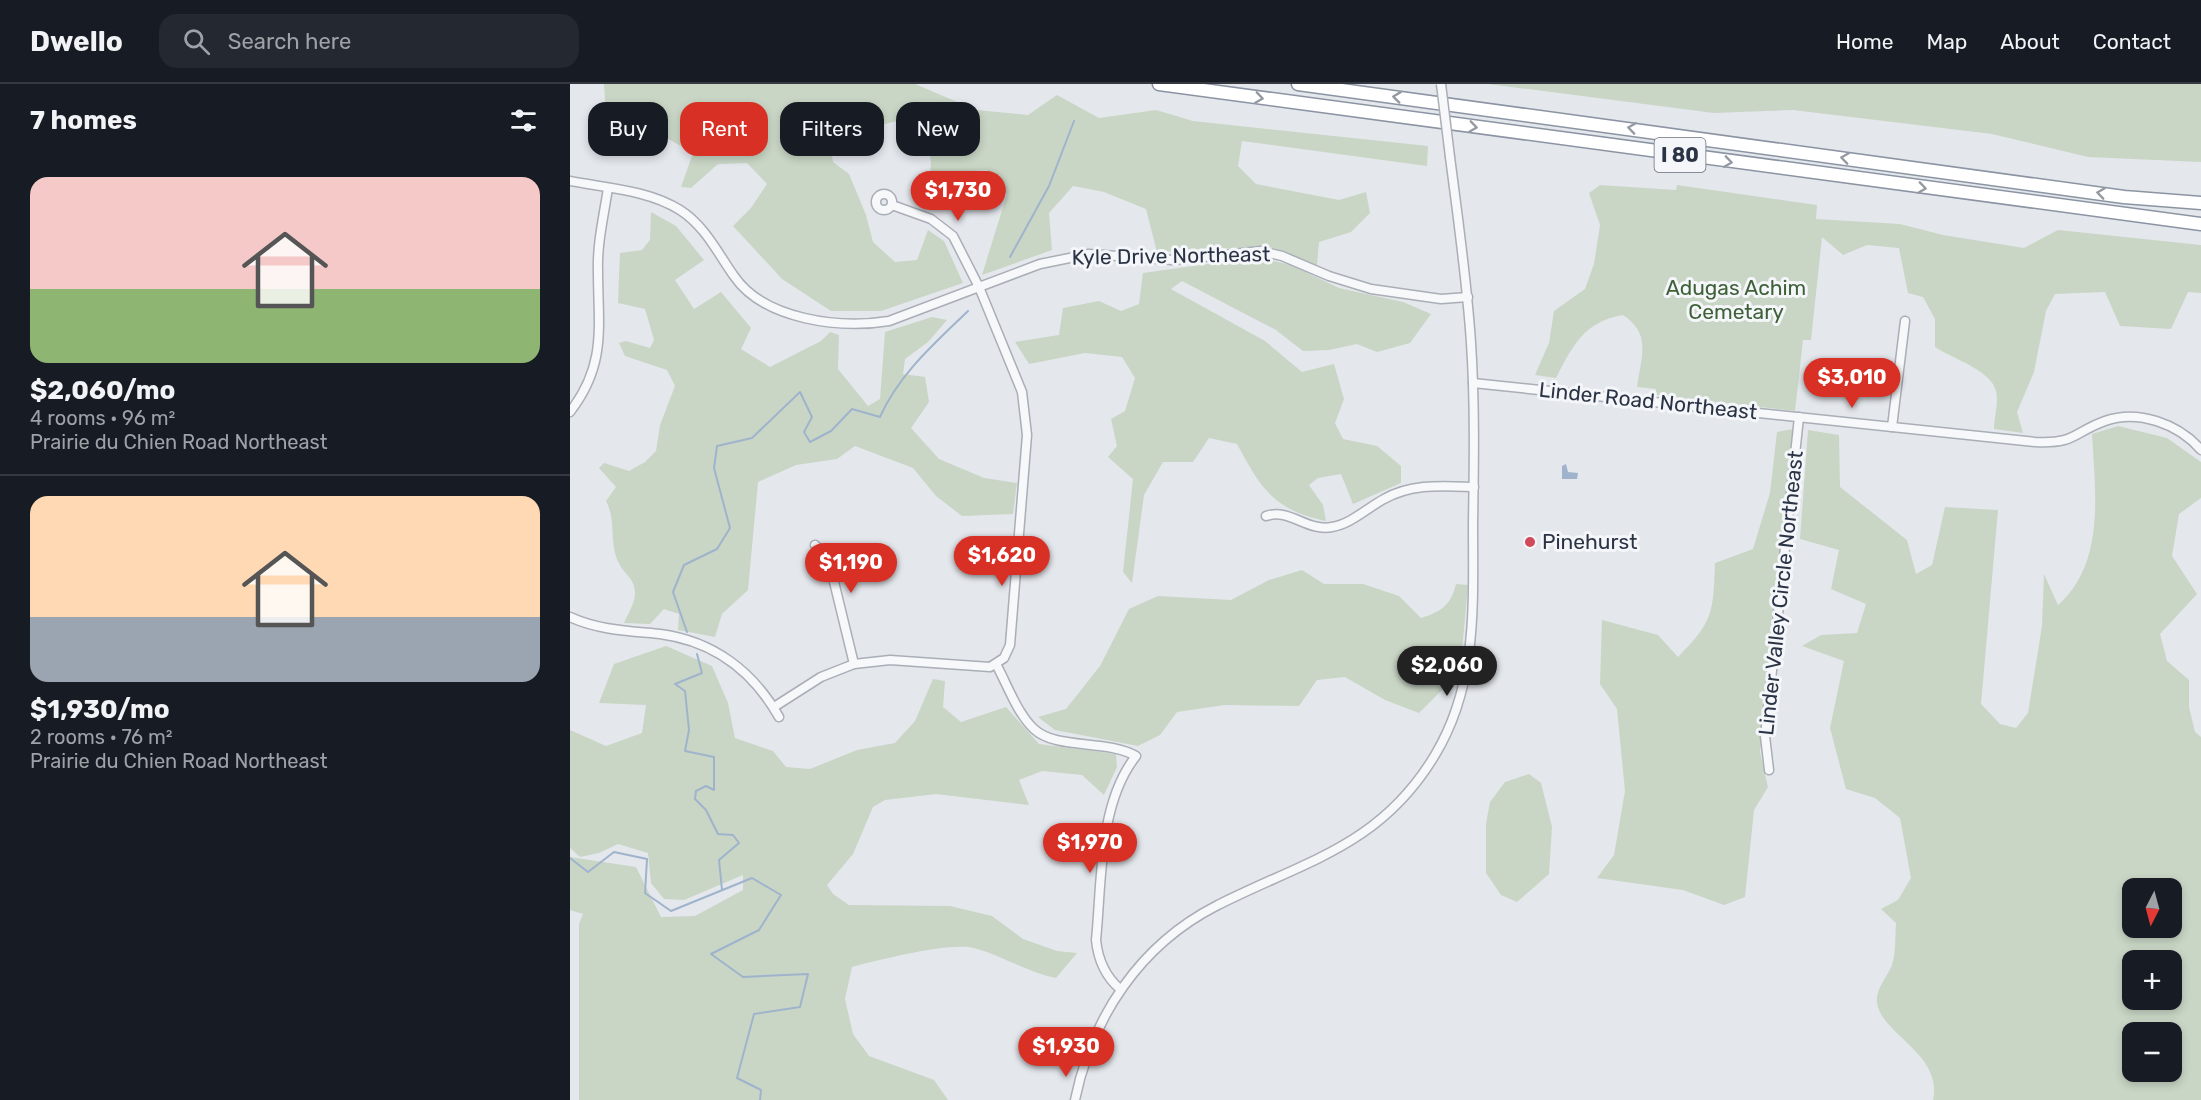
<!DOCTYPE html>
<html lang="en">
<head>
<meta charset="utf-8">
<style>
	:root { --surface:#171b24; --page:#242831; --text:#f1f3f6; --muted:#9ea1a6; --line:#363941; --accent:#d93025 }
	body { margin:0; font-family:Rubik,sans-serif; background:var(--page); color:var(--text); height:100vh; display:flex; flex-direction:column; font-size:22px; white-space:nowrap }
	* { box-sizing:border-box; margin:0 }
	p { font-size:20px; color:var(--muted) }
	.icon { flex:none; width:33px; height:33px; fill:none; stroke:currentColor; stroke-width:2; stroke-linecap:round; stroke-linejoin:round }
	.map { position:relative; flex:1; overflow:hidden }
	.side { display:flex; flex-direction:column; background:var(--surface); width:570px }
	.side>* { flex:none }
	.guide { position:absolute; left:18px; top:18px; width:570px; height:54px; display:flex; gap:12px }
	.needle { width:39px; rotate:186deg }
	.tools { position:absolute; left:1552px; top:794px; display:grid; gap:12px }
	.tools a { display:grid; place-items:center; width:60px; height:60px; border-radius:12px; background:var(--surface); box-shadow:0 3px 9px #0003; font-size:30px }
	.price { position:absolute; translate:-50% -51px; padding:0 14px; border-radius:21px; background:var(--accent); color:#fff; font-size:20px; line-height:39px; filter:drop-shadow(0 2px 3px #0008) }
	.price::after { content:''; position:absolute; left:50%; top:36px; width:18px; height:14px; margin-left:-9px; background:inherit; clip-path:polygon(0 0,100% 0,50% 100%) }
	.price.current { background:#222; color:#fff }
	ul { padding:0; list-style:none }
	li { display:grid; align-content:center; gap:12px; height:318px; padding:0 30px }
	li+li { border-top:2px solid var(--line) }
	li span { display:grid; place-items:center; height:186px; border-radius:18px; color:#555 }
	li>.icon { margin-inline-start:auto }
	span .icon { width:108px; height:108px; fill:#fffc; stroke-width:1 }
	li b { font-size:26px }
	h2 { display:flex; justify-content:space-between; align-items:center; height:72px; padding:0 30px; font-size:26px }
	.tag { padding:0 21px; border-radius:18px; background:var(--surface); box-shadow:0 3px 9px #0003; font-size:21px; line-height:54px }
	.tag.current { background:var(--accent); color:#fff }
	header { display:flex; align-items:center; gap:36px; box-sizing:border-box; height:84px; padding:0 30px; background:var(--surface); border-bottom:2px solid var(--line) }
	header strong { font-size:28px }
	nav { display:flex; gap:33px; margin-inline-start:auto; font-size:21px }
	.search { width:420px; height:54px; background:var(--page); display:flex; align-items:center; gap:15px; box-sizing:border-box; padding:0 21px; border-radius:18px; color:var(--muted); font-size:22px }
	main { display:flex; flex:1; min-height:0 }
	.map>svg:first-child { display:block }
</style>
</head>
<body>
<header>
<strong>Dwello</strong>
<div class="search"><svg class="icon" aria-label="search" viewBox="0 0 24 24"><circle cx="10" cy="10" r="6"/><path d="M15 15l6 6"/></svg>Search here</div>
<nav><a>Home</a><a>Map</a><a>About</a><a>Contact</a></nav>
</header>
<main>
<section class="side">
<h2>7 homes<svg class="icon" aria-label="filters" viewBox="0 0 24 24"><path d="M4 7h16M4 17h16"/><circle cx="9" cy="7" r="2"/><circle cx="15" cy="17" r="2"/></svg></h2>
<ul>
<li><span style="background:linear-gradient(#f6c9c9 60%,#8fb573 0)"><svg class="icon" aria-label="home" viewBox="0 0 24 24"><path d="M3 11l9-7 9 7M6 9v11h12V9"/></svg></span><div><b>$2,060/mo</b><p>4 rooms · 96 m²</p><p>Prairie du Chien Road Northeast</p></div></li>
<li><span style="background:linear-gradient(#ffd9b3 65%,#9aa5b1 0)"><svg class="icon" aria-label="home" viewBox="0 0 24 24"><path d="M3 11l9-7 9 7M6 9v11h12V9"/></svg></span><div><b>$1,930/mo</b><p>2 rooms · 76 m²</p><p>Prairie du Chien Road Northeast</p></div></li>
</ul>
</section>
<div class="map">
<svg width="1631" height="1016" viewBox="0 0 1631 1016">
	<rect width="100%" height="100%" fill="#e4e7ec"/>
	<g fill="#c9d6c5" fill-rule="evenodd">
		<path d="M34 0H345L406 26 458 31 487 11 529 34 586 26 623 37 858 62 857 82 672 57 668 82 686 100 769 116 796 108 800 129 781 148 749 158 747 181 698 162 587 168 576 125 534 108 503 102 479 129 482 166 412 191 437 110 417 86 388 88 359 111 361 77 356 52 327 37 259 54 263 78 279 90 296 131 303 158 325 178 347 176 358 146 374 157 393 199 311 227H261L212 195 163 142 181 124 197 100 177 79 148 80 121 104 111 103 123 69 95 53 37 47Z"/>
		<path d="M918 0H1631V78L1518 73 1422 50 1223 26 1144 29Z"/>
		<path d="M1030 101 1106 106 1107 101 1247 121 1246 135 1330 140 1373 151 1454 164 1488 146 1631 161V209L1618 208 1601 245 1550 242 1535 208 1485 210 1476 227 1464 288 1447 328 1453 349 1424 345C1424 334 1429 318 1426 307 1421 286 1383 275 1365 263V235L1353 213 1338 209 1329 164 1297 161 1273 171 1252 153 1241 256H1233L1225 327 1086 311V305L1067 303C1071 273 1082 250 1053 231 1014 238 1003 261 986 294L965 291 979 259 984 227 1015 205 1024 180 1030 141 1019 109Z"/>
		<path d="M81 128 106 142 134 176 105 196 124 225 151 208 181 244 171 265 200 283 251 257 260 248 269 251 268 285 298 322 310 315 315 248 362 233 377 236 358 258 335 275 333 290 355 293 359 318 341 344 369 375 414 394 447 399 443 430 392 432 366 412 343 384 285 362 267 375 226 381 188 398 178 506 152 530 145 553 108 546 109 530 94 525 80 540 54 539C58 530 66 517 65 508 64 494 56 492 50 481 38 461 47 437 36 417L46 403 29 384 34 379 59 387 75 378 86 367 90 341 105 302 97 286 55 272 49 259 56 257 80 264 84 256 75 225 48 219 50 169 72 166 80 156Z"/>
		<path d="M688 173 721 181 769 204 833 218 861 230 840 259 807 268 787 260 759 266 733 267 706 246 612 197 601 205 695 257 732 288 764 280 774 315 765 339 773 355 807 362 831 382V399L783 420 771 390 748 394 739 401 753 421 756 437C703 426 691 404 667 360L639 354 623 378H593L574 411 562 499 553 488 563 395 538 373 547 362 541 335 555 327 565 294 552 273 515 269 459 280 445 258 489 251 493 224 529 217 551 227 569 220 573 189Z"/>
		<path d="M1548 342 1597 354 1631 378V414L1609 430 1602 472 1627 510 1590 550 1597 577 1619 596V623L1625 648 1631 653V1016H1363C1373 970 1312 951 1307 919 1305 906 1317 893 1322 881 1326 869 1325 852 1326 839L1311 825 1328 816 1341 794 1330 734 1305 714 1276 705 1260 644 1274 577 1232 562 1251 551 1287 549 1296 520 1261 505 1269 466 1230 455 1238 346 1269 351 1270 403 1337 456 1346 490 1362 481 1375 423 1428 426 1411 620 1430 640 1446 644 1458 629 1472 542 1474 490 1488 521C1536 479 1525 407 1522 350ZM1563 804H1602V843H1563ZM1563 876H1602V915H1563ZM1563 948H1602V987H1563Z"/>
		<path d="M1223 345 1190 668 1198 703 1184 726 1175 813 1154 821 1113 806 1027 794 1044 771 1055 707 1047 625 1030 600 1032 536 1088 551 1108 573C1144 537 1143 528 1145 479L1183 465 1200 409 1207 348Z"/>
		<path d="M732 486 754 500H793L829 512 851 534C871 528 881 521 886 500L898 501 891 578 872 606 849 629 815 616 775 593 747 596 729 622 655 621 607 628 590 651 568 662 485 646 468 633 496 625 530 582 559 525 588 512 661 516 699 496Z"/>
		<path d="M96 562 142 582 158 619 165 654 203 667 216 683 240 685 287 666 325 659 345 637 363 595 375 597 373 623 391 638 436 623 469 660 546 670 547 683 534 711 512 691 472 687 449 696 459 721 366 710 315 716 303 723 283 770 257 801 263 810 279 821 380 822 422 832 453 855 487 867 507 869 486 894C457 888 433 872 404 864 379 858 309 876 282 883L275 915 283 950 299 972 364 996 378 1016H9V840L13 830 0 826V773L66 783 91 833 125 832 173 806V791L114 816 94 815 81 799 78 769 48 760 29 769 10 773 0 764V646L36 662 72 649 76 621 29 619 44 580Z"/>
		<path d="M959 690 971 699 982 743 979 790 947 818 931 811 916 789V740L920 718 935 698Z"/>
	</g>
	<path fill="#9fb4cc" d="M996 380 998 388 1008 389 1007 395H992V382Z"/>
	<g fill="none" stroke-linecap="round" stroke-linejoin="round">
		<g stroke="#9fb4cc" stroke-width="2">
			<path d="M440 173 479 102 504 37"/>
			<path d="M117 548 103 508 114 481 147 465 160 444 144 384 147 362 182 354 230 308 242 333 234 348 240 358 261 347 282 325 310 333C329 290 365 259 398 227"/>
			<path d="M127 570 132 589 105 600 115 607 119 646 115 667 144 673V706L136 702 126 707 125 715 136 726 148 750 163 751 169 759 149 776 152 806"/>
			<path d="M0 774 18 788 44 768 77 775 75 809 101 827 182 794 211 811 189 846 141 870 173 893 238 890 230 923 184 930 167 994 191 1006 190 1016"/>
		</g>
		<defs>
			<g id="minor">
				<path d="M0 97C36 104 78 106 110 126 135 142 147 168 164 192 194 236 270 245 319 237L470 180 519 170 603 176 691 167 712 172 759 192 801 205 871 215 898 213"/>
				<circle cx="314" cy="118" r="8"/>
				<path d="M903 299 1465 358C1506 360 1502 349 1535 337 1568 325 1609 340 1631 366"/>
				<path d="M0 328C37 280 28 243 28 187 27 159 34 131 38 104"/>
				<path d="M1322 343 1335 237"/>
				<path d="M696 432C720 424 737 448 762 443 781 440 797 424 814 415 842 399 873 402 904 403"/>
				<path d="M245 461 258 473 284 580"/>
				<path d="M0 533C28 546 59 547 90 550 143 557 183 587 209 633"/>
				<path d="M426 580C437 600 447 629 464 645 486 666 536 655 566 672 528 720 532 798 526 856 528 875 536 893 550 905"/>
				<path d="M204 623 251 593 284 580 320 576 420 583 434 574 440 561 457 351 452 308 409 203 383 152 361 135 322 121"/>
				<path d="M1199 686 1195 652 1229 333"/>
				<path d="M505 1016C522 933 570 861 646 822 734 777 810 763 865 671 908 600 903 520 903 440 904 379 905 319 901 259 897 197 888 135 880 73"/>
			</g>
			<g id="highway">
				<path d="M589 0 1631 140"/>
				<path d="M728 0 1554 113 1631 119"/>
			</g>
		</defs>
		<use href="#minor" stroke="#a9aeb7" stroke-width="11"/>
		<use href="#highway" stroke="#8b94a3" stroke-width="15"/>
		<use href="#minor" stroke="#f7f8fa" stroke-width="8"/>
		<use href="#highway" stroke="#fff" stroke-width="12"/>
		<defs>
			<path id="minor-bridge" d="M871 0 880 73"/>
		</defs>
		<use href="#minor-bridge" stroke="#a9aeb7" stroke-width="11" stroke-linecap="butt"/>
		<use href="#minor-bridge" stroke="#f7f8fa" stroke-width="8"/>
	</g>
	<defs><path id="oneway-chevron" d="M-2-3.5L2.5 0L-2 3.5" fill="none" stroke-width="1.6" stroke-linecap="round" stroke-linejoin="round" transform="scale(1.5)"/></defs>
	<g stroke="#959aa2">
		<use href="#oneway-chevron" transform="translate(827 13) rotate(-173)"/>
		<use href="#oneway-chevron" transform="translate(689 14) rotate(8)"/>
		<use href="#oneway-chevron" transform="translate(903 43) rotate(8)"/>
		<use href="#oneway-chevron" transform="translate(1062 44) rotate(-172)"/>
		<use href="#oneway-chevron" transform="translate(1275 74) rotate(-172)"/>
		<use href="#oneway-chevron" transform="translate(1158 78) rotate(8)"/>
		<use href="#oneway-chevron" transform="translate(1352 104) rotate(8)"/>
		<use href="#oneway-chevron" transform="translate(1531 109) rotate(-172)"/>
	</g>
	<circle fill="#d1495b" stroke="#f4f6f9" stroke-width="2" cx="960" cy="458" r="6"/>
	<g text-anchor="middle" stroke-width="6" stroke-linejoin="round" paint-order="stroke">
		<rect fill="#f4f6f9" stroke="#676e7b" stroke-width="1.5" x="1084.5" y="54" width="51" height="34" rx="4.5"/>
		<g font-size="20" font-weight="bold" fill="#2b3445">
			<text x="1110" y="78">I 80</text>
		</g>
		<g font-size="21" fill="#2b3445" stroke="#f4f6f9">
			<text transform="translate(601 172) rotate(-1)" y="7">Kyle Drive Northeast</text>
			<text transform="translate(1078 317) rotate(6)" y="7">Linder Road Northeast</text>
			<text transform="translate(1211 509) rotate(-84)" y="7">Linder Valley Circle Northeast</text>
		</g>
		<g font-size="21" fill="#3f6138" stroke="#f4f6f9">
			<text x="1166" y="211">Adugas Achim<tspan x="1166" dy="24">Cemetary</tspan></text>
		</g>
		<g font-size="21" fill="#2b3445" stroke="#f4f6f9" text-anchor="start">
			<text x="972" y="465">Pinehurst</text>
		</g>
	</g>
</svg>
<div class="tools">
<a><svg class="needle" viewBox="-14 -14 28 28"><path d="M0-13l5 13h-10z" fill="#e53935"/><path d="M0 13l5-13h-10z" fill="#9ea1a6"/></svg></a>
<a>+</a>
<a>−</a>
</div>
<b class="price" style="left:388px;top:138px">$1,730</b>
<b class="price" style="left:1282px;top:325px">$3,010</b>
<b class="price" style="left:432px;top:503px">$1,620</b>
<b class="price" style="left:281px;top:510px">$1,190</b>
<b class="price current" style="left:877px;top:613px">$2,060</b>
<b class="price" style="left:520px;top:790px">$1,970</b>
<b class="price" style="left:496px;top:994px">$1,930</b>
<div class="guide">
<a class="tag">Buy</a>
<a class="tag current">Rent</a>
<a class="tag">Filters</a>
<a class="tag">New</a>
</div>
</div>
</main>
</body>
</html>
